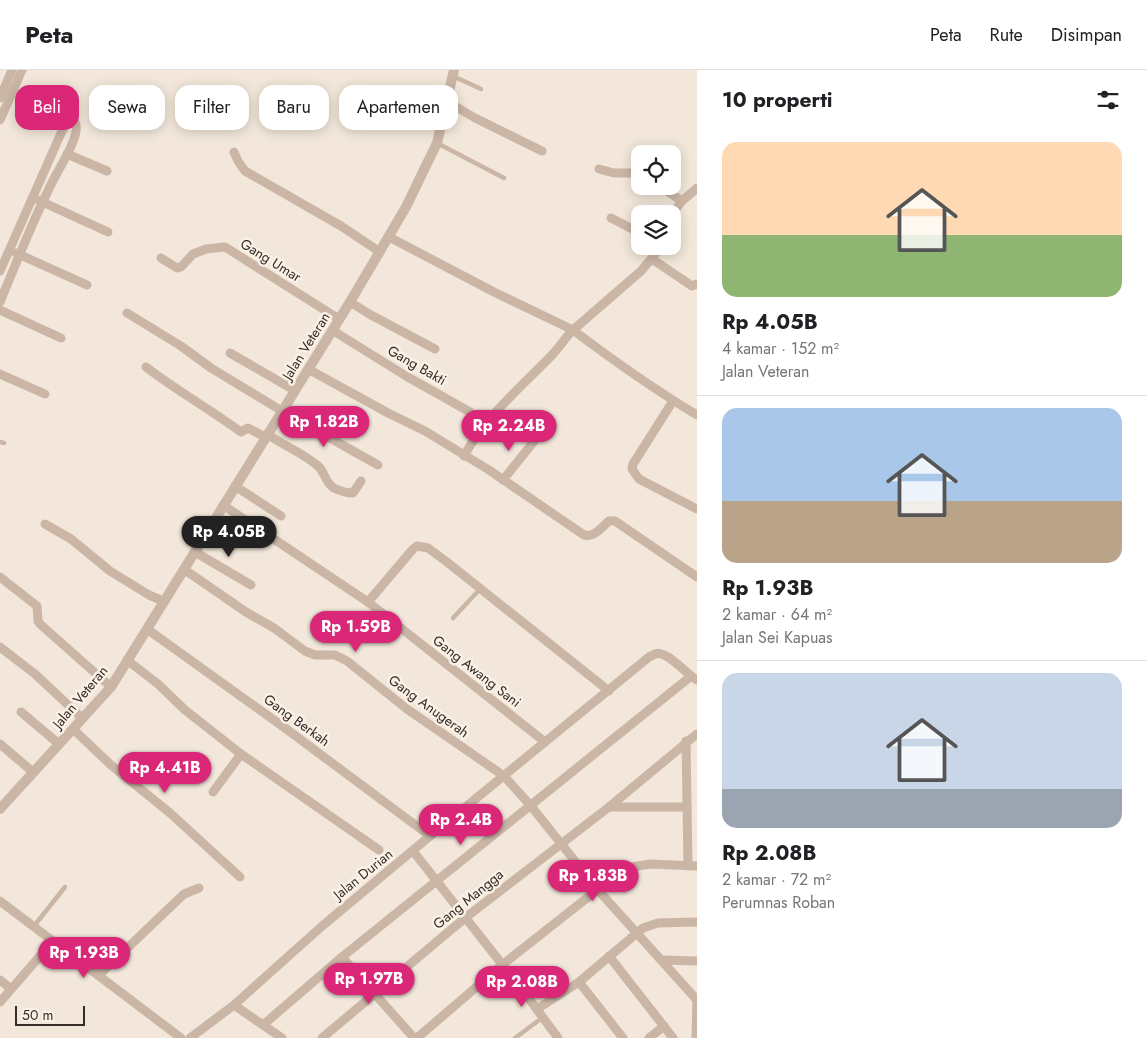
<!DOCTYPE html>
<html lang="id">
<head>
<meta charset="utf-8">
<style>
	:root { --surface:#fff; --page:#f2f2f2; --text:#202124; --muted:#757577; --line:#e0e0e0; --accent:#db2777 }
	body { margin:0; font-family:Jost,sans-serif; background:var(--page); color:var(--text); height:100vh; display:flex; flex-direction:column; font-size:19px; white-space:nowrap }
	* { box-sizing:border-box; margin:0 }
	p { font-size:16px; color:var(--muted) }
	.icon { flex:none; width:28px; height:28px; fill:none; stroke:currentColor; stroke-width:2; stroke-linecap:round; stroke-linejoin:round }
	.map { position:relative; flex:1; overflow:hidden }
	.panel { display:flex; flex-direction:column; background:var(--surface); width:450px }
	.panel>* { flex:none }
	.banner { position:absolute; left:15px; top:15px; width:475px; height:45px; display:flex; gap:10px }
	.fabs { position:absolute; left:631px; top:75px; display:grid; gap:10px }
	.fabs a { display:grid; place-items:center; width:50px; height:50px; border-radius:10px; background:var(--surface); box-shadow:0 2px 12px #0003; font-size:25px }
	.scale { position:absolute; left:15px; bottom:12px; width:70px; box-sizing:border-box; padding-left:5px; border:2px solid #372c27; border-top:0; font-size:14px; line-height:18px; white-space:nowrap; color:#372c27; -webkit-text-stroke:4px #faf1e7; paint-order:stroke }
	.price { position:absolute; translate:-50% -42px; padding:0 11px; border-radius:18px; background:var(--accent); color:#fff; font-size:16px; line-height:32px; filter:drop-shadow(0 1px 2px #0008) }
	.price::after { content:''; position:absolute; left:50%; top:30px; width:15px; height:11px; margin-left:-8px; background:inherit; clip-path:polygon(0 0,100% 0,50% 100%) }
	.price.selected { background:#222; color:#fff }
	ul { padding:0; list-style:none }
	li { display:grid; align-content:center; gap:10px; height:265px; padding:0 25px }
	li+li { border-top:1px solid var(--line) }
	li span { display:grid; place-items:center; height:155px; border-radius:15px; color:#555 }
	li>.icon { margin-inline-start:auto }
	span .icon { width:90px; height:90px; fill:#fffc; stroke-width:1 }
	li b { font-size:21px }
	h2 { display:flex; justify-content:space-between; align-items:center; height:60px; padding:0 25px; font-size:21px }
	.tag { padding:0 18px; border-radius:15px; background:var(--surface); box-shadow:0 2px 12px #0003; font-size:18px; line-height:45px }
	.tag.selected { background:var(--accent); color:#fff }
	header { display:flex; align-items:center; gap:30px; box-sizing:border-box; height:70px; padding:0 25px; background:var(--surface); border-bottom:1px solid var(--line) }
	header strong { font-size:24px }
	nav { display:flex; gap:28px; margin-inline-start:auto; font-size:18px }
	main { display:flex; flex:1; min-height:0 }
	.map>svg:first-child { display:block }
</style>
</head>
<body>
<header>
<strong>Peta</strong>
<nav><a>Peta</a><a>Rute</a><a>Disimpan</a></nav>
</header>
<main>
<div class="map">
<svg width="697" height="968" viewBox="0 0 697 968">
	<rect width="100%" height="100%" fill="#f2e7da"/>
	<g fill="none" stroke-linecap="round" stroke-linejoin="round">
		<g stroke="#cbb6a6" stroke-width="4.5">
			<path d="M453 6 481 19"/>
			<path d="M437 73 504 108"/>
			<path d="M0 372 4 373"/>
			<path d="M453 548 481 518"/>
			<path d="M34 856 65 817"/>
			<path d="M515 968 542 948"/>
		</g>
		<g stroke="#cbb6a6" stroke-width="9">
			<path d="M0 28 12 0"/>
			<path d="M448 32 475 48 542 81"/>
			<path d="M0 50 22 0"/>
			<path d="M234 82 238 91 245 101 341 156 380 182"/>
			<path d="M67 84 107 101"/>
			<path d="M599 99 614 103H640"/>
			<path d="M659 116 682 131"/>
			<path d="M38 130 108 162"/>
			<path d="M672 144 682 131 697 118"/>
			<path d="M611 148 640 163"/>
			<path d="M389 167 494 222 573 260C566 267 560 276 553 284 522 316 486 346 464 386"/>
			<path d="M659 176 656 183 641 201 573 260C614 291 652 318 697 345"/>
			<path d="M16 183 87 215"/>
			<path d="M161 188 177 198 181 197 193 184 206 179 225 177 339 249"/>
			<path d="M652 189 689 214 692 216 697 214"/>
			<path d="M0 201 62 61 68 50 74 51C83 60 63 92 57 103 35 144 18 189 0 232"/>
			<path d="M350 232 371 245 435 279"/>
			<path d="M0 240 61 268"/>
			<path d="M127 243 181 276 211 298 282 341 378 395"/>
			<path d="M332 260 406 306 470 342 483 358"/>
			<path d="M230 283 294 320"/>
			<path d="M146 297C177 321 210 339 241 362L248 358 265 367"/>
			<path d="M308 299 388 343 425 361 489 400 584 465C594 468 602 457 609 451H615L697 507"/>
			<path d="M0 304 45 324"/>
			<path d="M673 331 633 394 632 399 639 409 697 439"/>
			<path d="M267 364C283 375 303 383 318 396 325 402 325 413 334 418 340 421 347 423 353 423L361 411"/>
			<path d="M503 410 535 370"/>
			<path d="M235 416 281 446"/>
			<path d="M223 435 368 532 413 479 417 476 428 478 447 492 609 621"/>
			<path d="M45 454 71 469 110 501 149 525 163 531"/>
			<path d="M195 482 251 515"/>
			<path d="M185 500 246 542 274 558 305 581 315 585H335L347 591 407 639 504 706 531 736 598 820 697 930"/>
			<path d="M0 507 37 536 38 551 40 554 111 617"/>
			<path d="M368 532 545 672"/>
			<path d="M147 559 285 658 430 766"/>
			<path d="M0 577 35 604 82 648"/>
			<path d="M127 590 158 614 185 640 241 684 379 780"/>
			<path d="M21 642 59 674"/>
			<path d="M73 659 111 695 170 743 240 807"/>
			<path d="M686 671 688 796"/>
			<path d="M0 674 33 702"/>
			<path d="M213 722 241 684"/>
			<path d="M609 737H687"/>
			<path d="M413 781 527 926 558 968"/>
			<path d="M0 831 181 968"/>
			<path d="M609 886 673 968"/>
			<path d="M342 887 414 968"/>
			<path d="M662 890 697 891"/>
			<path d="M99 905 184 824 199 818"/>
			<path d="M0 910 11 919"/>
			<path d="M579 912 623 968"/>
			<path d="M0 932 53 871"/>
			<path d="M234 935 263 955 342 887 690 607"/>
			<path d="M537 939 579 912 643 858 658 853 697 852"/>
			<path d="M263 955 282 968"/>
			<path d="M190 968 234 935 321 857 430 766 649 587C653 585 657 582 661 584 672 586 686 604 697 610"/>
			<path d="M322 968 465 848 609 737 697 664"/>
			<path d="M417 968 502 895 625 798 650 794 697 796"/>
			<path d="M649 968 664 956"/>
			<path d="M696 968 697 930"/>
		</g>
		<path stroke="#cbb6a6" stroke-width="10" d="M0 739 111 617 350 232 406 137 437 73 454 0"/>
	</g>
	<g text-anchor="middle" stroke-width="5" stroke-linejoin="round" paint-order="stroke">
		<g font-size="14" fill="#372c27" stroke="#faf1e7">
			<text transform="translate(271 190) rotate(32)" y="5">Gang Umar</text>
			<text transform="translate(306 276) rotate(-58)" y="5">Jalan Veteran</text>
			<text transform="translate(417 295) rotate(30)" y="5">Gang Bakti</text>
			<text transform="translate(477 601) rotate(38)" y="5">Gang Awang Sani</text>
			<text transform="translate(80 627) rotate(-50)" y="5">Jalan Veteran</text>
			<text transform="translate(429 636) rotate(36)" y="5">Gang Anugerah</text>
			<text transform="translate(297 650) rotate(36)" y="5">Gang Berkah</text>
			<text transform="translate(363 804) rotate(-39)" y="5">Jalan Durian</text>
			<text transform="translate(468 829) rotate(-39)" y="5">Gang Mangga</text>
		</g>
	</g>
</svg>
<div class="fabs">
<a><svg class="icon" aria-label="locate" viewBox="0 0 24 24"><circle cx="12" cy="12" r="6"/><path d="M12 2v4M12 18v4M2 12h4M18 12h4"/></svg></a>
<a><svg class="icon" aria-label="layers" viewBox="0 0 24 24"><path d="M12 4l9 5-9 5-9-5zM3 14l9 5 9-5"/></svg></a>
</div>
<div class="scale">50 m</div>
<b class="price" style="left:324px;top:378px">Rp 1.82B</b>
<b class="price" style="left:509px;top:382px">Rp 2.24B</b>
<b class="price selected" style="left:229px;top:488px">Rp 4.05B</b>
<b class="price" style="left:356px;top:583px">Rp 1.59B</b>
<b class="price" style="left:165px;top:724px">Rp 4.41B</b>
<b class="price" style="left:461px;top:776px">Rp 2.4B</b>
<b class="price" style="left:593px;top:832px">Rp 1.83B</b>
<b class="price" style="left:84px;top:909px">Rp 1.93B</b>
<b class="price" style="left:369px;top:935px">Rp 1.97B</b>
<b class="price" style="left:522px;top:938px">Rp 2.08B</b>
<div class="banner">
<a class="tag selected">Beli</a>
<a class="tag">Sewa</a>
<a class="tag">Filter</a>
<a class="tag">Baru</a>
<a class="tag">Apartemen</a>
</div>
</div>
<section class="panel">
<h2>10 properti<svg class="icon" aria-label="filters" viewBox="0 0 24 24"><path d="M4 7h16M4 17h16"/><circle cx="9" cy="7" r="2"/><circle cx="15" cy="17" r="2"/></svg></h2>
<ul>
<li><span style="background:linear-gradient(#ffd9b3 60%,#8fb573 0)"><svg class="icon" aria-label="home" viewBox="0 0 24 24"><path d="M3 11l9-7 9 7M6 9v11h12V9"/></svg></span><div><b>Rp 4.05B</b><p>4 kamar · 152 m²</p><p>Jalan Veteran</p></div></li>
<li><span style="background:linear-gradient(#a9c7e8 60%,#b9a48a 0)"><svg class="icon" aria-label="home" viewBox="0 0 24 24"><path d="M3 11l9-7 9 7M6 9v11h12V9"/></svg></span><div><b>Rp 1.93B</b><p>2 kamar · 64 m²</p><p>Jalan Sei Kapuas</p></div></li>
<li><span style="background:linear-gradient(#c9d6e8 75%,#9aa5b1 0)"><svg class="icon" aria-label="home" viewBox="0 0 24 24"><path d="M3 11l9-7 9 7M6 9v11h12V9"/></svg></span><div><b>Rp 2.08B</b><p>2 kamar · 72 m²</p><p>Perumnas Roban</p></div></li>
</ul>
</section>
</main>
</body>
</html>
